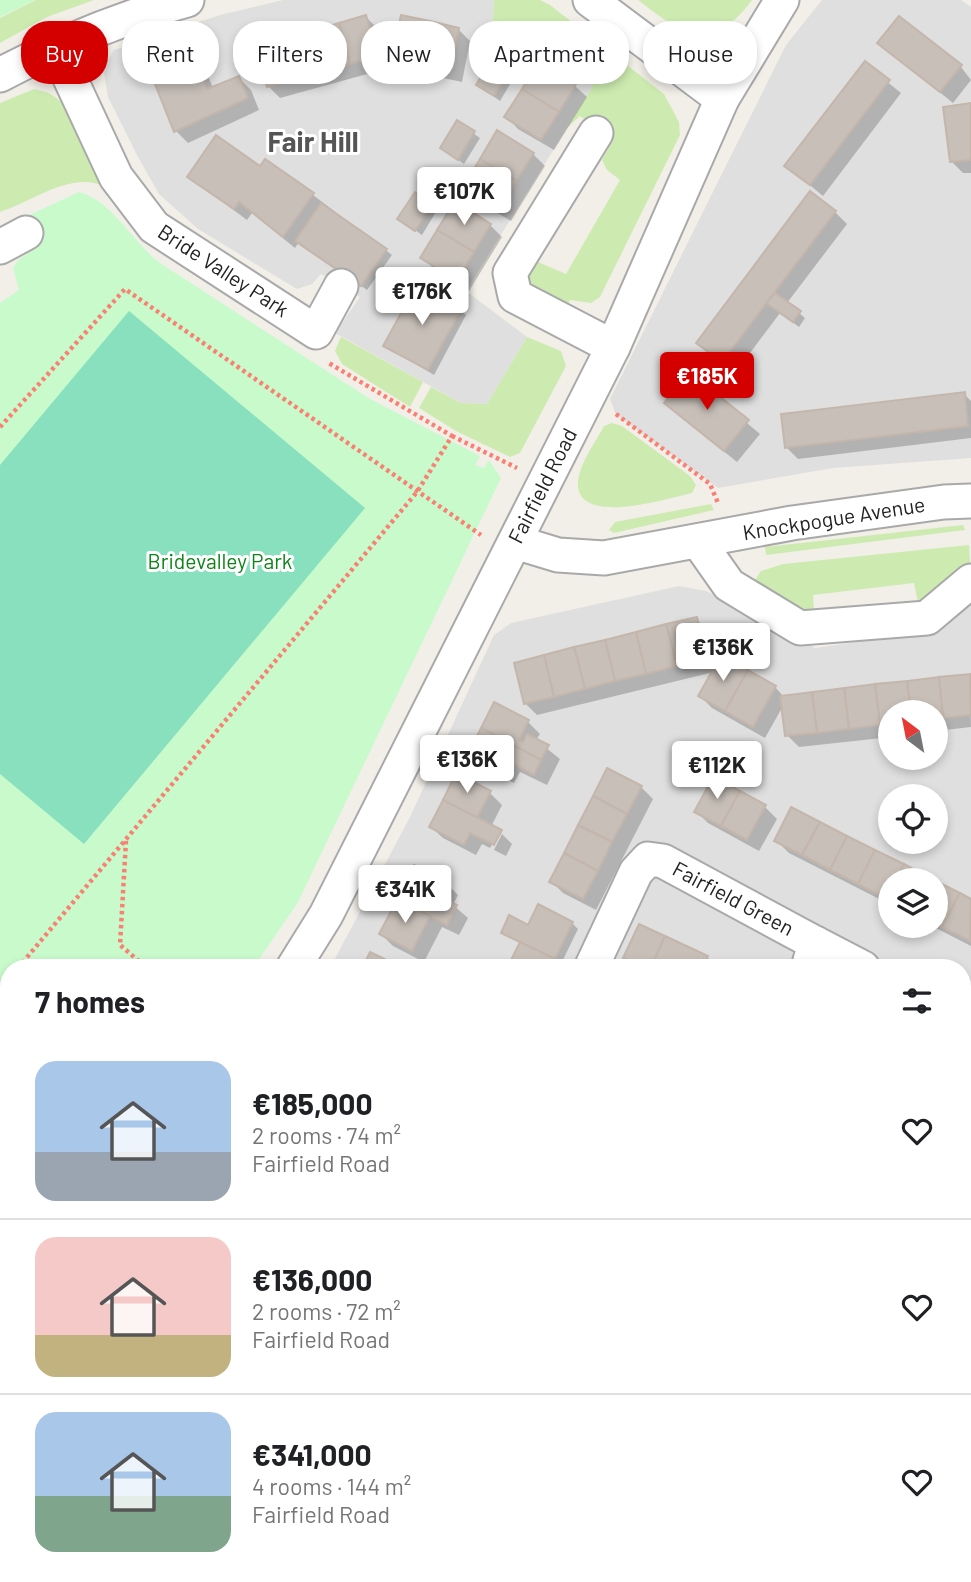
<!DOCTYPE html>
<html lang="en">
<head>
<meta charset="utf-8">
<style>
	:root { --surface:#fff; --page:#f2f2f2; --text:#202124; --muted:#757577; --line:#e0e0e0; --accent:#d40000 }
	body { margin:0; font-family:Barlow,sans-serif; background:var(--page); color:var(--text); height:100vh; display:flex; flex-direction:column; font-size:26px; white-space:nowrap }
	* { box-sizing:border-box; margin:0 }
	p { font-size:23px; color:var(--muted) }
	.icon { flex:none; width:38px; height:38px; fill:none; stroke:currentColor; stroke-width:2; stroke-linecap:round; stroke-linejoin:round }
	.map { position:relative; flex:1; overflow:hidden }
	.drawer { position:absolute; left:0px; top:959px; width:971px; height:623px; display:flex; flex-direction:column; background:var(--surface); border-radius:28px 28px 0 0; box-shadow:0 4px 10px #0003 }
	.drawer>* { flex:none }
	.guide { position:absolute; left:21px; top:21px; width:929px; height:63px; display:flex; gap:14px }
	.needle { width:46px; rotate:328deg }
	.tools { position:absolute; left:878px; top:700px; display:grid; gap:14px }
	.tools a { display:grid; place-items:center; width:70px; height:70px; border-radius:50%; background:var(--surface); box-shadow:0 4px 10px #0003; font-size:35px }
	.price { position:absolute; translate:-50% -60px; padding:0 16px; border-radius:7px; background:#fff; color:#222; font-size:23px; line-height:46px; filter:drop-shadow(0 2px 4px #0008) }
	.price::after { content:''; position:absolute; left:50%; top:42px; width:21px; height:16px; margin-left:-10px; background:inherit; clip-path:polygon(0 0,100% 0,50% 100%) }
	.price.selected { background:var(--accent); color:#fff }
	ul { padding:0; list-style:none }
	li { display:flex; align-items:center; gap:21px; height:175px; padding:0 35px }
	li+li { border-top:2px solid var(--line) }
	li span { display:grid; place-items:center; flex:none; width:196px; height:140px; border-radius:21px; color:#555 }
	li>.icon { margin-inline-start:auto }
	span .icon { width:84px; height:84px; fill:#fffc; stroke-width:1 }
	li b { font-size:30px }
	h2 { display:flex; justify-content:space-between; align-items:center; height:84px; padding:0 35px; font-size:30px }
	.tag { padding:0 24px; border-radius:28px; background:var(--surface); box-shadow:0 4px 10px #0003; font-size:24px; line-height:63px }
	.tag.selected { background:var(--accent); color:#fff }
	.map>svg:first-child { display:block }
</style>
</head>
<body>
<div class="map">
<svg width="971" height="1582" viewBox="0 0 971 1582">
	<rect width="100%" height="100%" fill="#f2efe9"/>
	<g fill="#e0dfdf" fill-rule="evenodd">
		<path d="M283 0H494L492 33 501 29 593 86 466 291 527 337 487 404 461 403 335 333 360 297 321 274 312 284 297 289 198 229 159 194 138 157 108 97 103 68 114 50 220 15Z"/>
		<path d="M822 0H961L971 7V458L833 468 718 488 616 415 610 399 786 45Z"/>
		<path d="M679 586 706 591 815 648 939 630 971 605V1582H4L0 1580V1511L9 1501V1573H962V968H330L410 817 494 635 511 623ZM891 712H936V758H891ZM891 796H936V842H891ZM891 880H936V926H891Z"/>
		<path d="M9 1369V1499L0 1492V1380Z"/>
	</g>
	<g fill="#cdebb0">
		<path d="M36 0H94L47 17 0 43V18Z"/>
		<path d="M494 0H540L550 5 664 94 679 122 680 135 600 297 591 303 570 300 567 307 537 292 527 277 532 265 538 262 566 274 620 180 607 170 602 160 613 140 580 116 567 128 593 86 501 29 492 33Z"/>
		<path d="M638 0H752C711 55 683 35 638 0Z"/>
		<path d="M34 89 49 93 65 104 103 186C72 171 31 202 0 212V103Z"/>
		<path d="M341 337 423 382 410 407 342 364 335 351Z"/>
		<path d="M527 337 561 351 566 366 520 453 510 457 456 431 419 408 431 387 461 403 487 404Z"/>
		<path d="M612 423 622 426 690 476 696 485 692 493C668 498 573 529 578 480 581 461 595 443 604 426Z"/>
		<path d="M711 504 714 510 614 533 609 530 615 522Z"/>
		<path d="M963 525 965 530 766 555 765 547Z"/>
		<path d="M969 545 971 575 919 607 914 583 813 595 814 613 809 616 753 583 761 571 783 564Z"/>
	</g>
	<g fill="#c8facc">
		<path d="M0 0H36L0 17Z"/>
		<path d="M79 192C113 201 132 242 160 263L370 399 480 456 475 465 484 468 489 460 501 478 297 904 253 968H9V1262L0 1272V303L19 290 13 268 19 259 37 247 21 219Z"/>
	</g>
	<path fill="#88e0be" d="M129 311 365 508 84 844 0 774V465Z"/>
	<g fill="#0003">
		<path d="M366 17 378 29 389 68 280 98 268 86Z"/>
		<path d="M458 29 470 41 462 82 406 70 394 58Z"/>
		<path d="M879 43 961 67 971 80 953 103Z"/>
		<path d="M539 63 575 86 587 97 554 150 518 129 507 117Z"/>
		<path d="M196 64 208 76 213 88 239 78 251 90 259 110 188 143 176 131Z"/>
		<path d="M865 64 901 93 823 196 787 166Z"/>
		<path d="M510 70 515 76 500 101 478 85Z"/>
		<path d="M971 105V173H963L951 161Z"/>
		<path d="M458 123 480 138 464 164 442 148Z"/>
		<path d="M533 154 545 166 511 221 476 200 464 188Z"/>
		<path d="M260 168 313 195 392 255 367 290 299 242 295 248 252 213 247 220 189 177Z"/>
		<path d="M432 204 437 210 422 235 400 219Z"/>
		<path d="M835 212 847 224 787 303 805 318 799 327 780 313 735 373 698 343Z"/>
		<path d="M490 225 502 237 469 291 435 270 423 258Z"/>
		<path d="M460 310 466 315 434 375 385 346Z"/>
		<path d="M690 375 760 434 737 462 679 415Z"/>
		<path d="M964 394 971 401V438L798 459 786 447Z"/>
		<path d="M696 619 708 631 717 666 775 687 784 697 970 675 971 727 936 731V712H891V737L799 747 787 735 783 706 765 738 712 708 700 696 714 672 537 715 525 703Z"/>
		<path d="M528 722 540 734 536 740 560 759 547 785 520 772 514 783 481 766 469 754Z"/>
		<path d="M457 776 490 793 502 805 491 827 500 832 512 844 506 856 494 850 502 834H498L490 848 482 844 476 855 443 838 431 827Z"/>
		<path d="M641 787 653 799 596 910 563 893 551 881Z"/>
		<path d="M765 807 777 819 759 851 708 823 696 811Z"/>
		<path d="M792 810 931 880H891V905L789 853 777 841Z"/>
		<path d="M446 883 458 895 453 905 468 918 459 935 442 927 424 962 393 946 381 934Z"/>
		<path d="M936 883 971 901V946L932 926H936Z"/>
		<path d="M572 923 578 929 559 968H509L521 944 503 932Z"/>
		<path d="M625 957H707L717 968H635Z"/>
		<path d="M962 1141 971 1147V1190L963 1201 971 1206 970 1237 962 1232Z"/>
		<path d="M77 1573H146L150 1577 145 1582H87Z"/>
		<path d="M209 1573H247L258 1582H220Z"/>
		<path d="M456 1573H511L509 1582H462Z"/>
	</g>
	<g fill="#c7bfb8" stroke="#c4b6ab" stroke-width="2">
		<path d="M366 15 378 56 350 64 339 23Z"/>
		<path d="M401 15 430 21 421 65 392 59Z"/>
		<path d="M899 16 962 65 940 92 877 43Z"/>
		<path d="M430 21 459 28 450 71 421 65Z"/>
		<path d="M339 23 350 64 322 72 311 31Z"/>
		<path d="M311 31 322 72 295 79 283 38Z"/>
		<path d="M283 38 295 79 267 87 256 46Z"/>
		<path d="M493 57 511 69 494 96 476 85Z"/>
		<path d="M539 61 576 84 559 112 522 89Z"/>
		<path d="M865 61 890 80 810 185 784 166Z"/>
		<path d="M196 62 207 89 239 76 248 98 174 132 153 79Z"/>
		<path d="M522 89 559 112 541 140 504 117Z"/>
		<path d="M971 103V160L950 162 943 107Z"/>
		<path d="M457 120 475 131 458 160 440 148Z"/>
		<path d="M497 130 534 153 516 181 480 159Z"/>
		<path d="M216 135 260 166 265 159 314 193 283 237 239 202 234 209 187 177Z"/>
		<path d="M480 159 516 181 499 211 462 188Z"/>
		<path d="M810 191 836 211 722 362 696 343Z"/>
		<path d="M415 192 433 203 415 231 397 219Z"/>
		<path d="M455 201 491 224 474 252 437 230Z"/>
		<path d="M321 203 387 249 361 286 295 241Z"/>
		<path d="M437 230 474 252 457 280 420 258Z"/>
		<path d="M417 284 462 308 428 370 383 346Z"/>
		<path d="M775 293 801 311 793 322 766 303Z"/>
		<path d="M689 372 749 420 724 451 664 403Z"/>
		<path d="M965 392 968 426 785 448 781 414Z"/>
		<path d="M697 617 707 659 677 666 666 624Z"/>
		<path d="M666 624 677 666 646 674 636 632Z"/>
		<path d="M636 632 646 674 615 681 605 640Z"/>
		<path d="M605 640 615 681 585 689 574 647Z"/>
		<path d="M574 647 585 689 554 697 544 655Z"/>
		<path d="M544 655 554 697 524 704 514 663Z"/>
		<path d="M721 655 748 670 725 711 698 696Z"/>
		<path d="M748 670 776 686 753 727 725 711Z"/>
		<path d="M970 674 971 715 943 718 939 677Z"/>
		<path d="M939 677 943 718 936 719V712H911L907 681Z"/>
		<path d="M907 681 911 712H891V724L880 725 875 684Z"/>
		<path d="M875 684 880 725 849 729 844 688Z"/>
		<path d="M844 688 849 729 817 733 812 692Z"/>
		<path d="M812 692 817 733 785 736 780 696Z"/>
		<path d="M494 702 529 720 519 740 523 742 527 734 549 745 541 760 481 728Z"/>
		<path d="M481 728 541 760 534 775 508 761 502 773 467 755Z"/>
		<path d="M607 768 642 786 627 814 593 796Z"/>
		<path d="M456 773 491 791 477 818 443 800Z"/>
		<path d="M713 777 740 791 721 826 694 812Z"/>
		<path d="M740 791 766 805 747 840 721 826Z"/>
		<path d="M593 796 627 814 612 842 578 825Z"/>
		<path d="M443 800 502 830 494 845 470 833 464 845 429 827Z"/>
		<path d="M791 807 820 822 802 855 774 841Z"/>
		<path d="M820 822 847 836 830 870 802 855Z"/>
		<path d="M578 825 612 842 598 871 564 853Z"/>
		<path d="M847 836 875 850 858 884 830 870Z"/>
		<path d="M875 850 904 864 895 880H891L886 898 858 884Z"/>
		<path d="M564 853 598 871 583 899 549 882Z"/>
		<path d="M904 864 932 879 931 880H895Z"/>
		<path d="M414 865 447 882 440 896 457 905 447 925 397 900Z"/>
		<path d="M936 881 960 893 942 927 936 923Z"/>
		<path d="M960 893 971 899 970 941 942 927Z"/>
		<path d="M397 900 430 916 412 951 379 934Z"/>
		<path d="M538 904 573 922 555 959 501 933 509 915 528 925Z"/>
		<path d="M639 924 665 936 651 968 623 958Z"/>
		<path d="M665 936 708 956 702 968H651Z"/>
		<path d="M520 942 555 959 551 968H507Z"/>
		<path d="M370 952 403 968H362Z"/>
		<path d="M962 1139 971 1145V1162L962 1174Z"/>
		<path d="M962 1198 971 1204V1221L964 1232Z"/>
		<path d="M9 1416V1475L0 1468V1427Z"/>
		<path d="M971 1469V1492L962 1487Z"/>
		<path d="M76 1573H95L87 1582Z"/>
		<path d="M95 1573H130L123 1582H87Z"/>
		<path d="M208 1573H250L258 1580 219 1582Z"/>
		<path d="M454 1573H496L494 1582H476Z"/>
		<path d="M750 1573H802L830 1582H747Z"/>
	</g>
	<g fill="none" stroke-linecap="round" stroke-linejoin="round">
		<defs>
			<g id="minor">
				<path d="M590 0 722 99"/>
				<path d="M55 46 116 177 154 227 316 332 341 286"/>
				<path d="M0 75C60 43 121 18 187 0"/>
				<path d="M596 133 510 273 515 296 613 347"/>
				<path d="M0 247 26 233"/>
				<path d="M698 541 729 585 800 628 927 618 971 581"/>
				<path d="M515 542 558 555 604 558 792 523 944 502 971 501"/>
				<path d="M815 943 863 968"/>
				<path d="M293 968 326 915 613 347 722 99 782 0"/>
				<path d="M591 968 636 872 648 859 663 861 815 943 808 968"/>
				<path d="M962 1019 971 1023"/>
				<path d="M0 1277 9 1283"/>
				<path d="M0 1329 9 1319"/>
				<path d="M623 1573C638 1577 651 1582 664 1573"/>
				<path d="M943 1573 962 1582"/>
			</g>
		</defs>
		<use href="#minor" stroke="#a9a9a9" stroke-width="37"/>
		<g stroke="#fa8072" stroke-width="4.5" stroke-dasharray="3.5 3.5" stroke-linecap="butt">
			<path d="M616 414 710 484 718 503"/>
			<path d="M0 427 125 289 481 535"/>
			<path d="M452 436 517 468"/>
			<path d="M126 841 120 945 147 968"/>
			<path d="M18 968 417 492 452 436 327 362"/>
			<path d="M0 989 9 978"/>
		</g>
		<use href="#minor" stroke="#fff" stroke-width="33"/>
	</g>
	<g text-anchor="middle" stroke-width="6" stroke-linejoin="round" paint-order="stroke">
		<g font-size="21" fill="#222" stroke="#fff">
			<text transform="translate(223 271) rotate(33)" y="7">Bride Valley Park</text>
			<text transform="translate(543 486) rotate(-63)" y="7">Fairfield Road</text>
			<text transform="translate(834 519) rotate(-9)" y="7">Knockpogue Avenue</text>
			<text transform="translate(733 899) rotate(28)" y="7">Fairfield Green</text>
		</g>
		<g font-size="21" fill="#0c8416" stroke="#fff">
			<text x="220" y="569">Bridevalley Park</text>
		</g>
		<g font-size="28" font-weight="bold" fill="#555" stroke="#fff">
			<text x="313" y="152">Fair Hill</text>
		</g>
	</g>
</svg>
<div class="tools">
<a><svg class="needle" viewBox="-14 -14 28 28"><path d="M0-13l5 13h-10z" fill="#e53935"/><path d="M0 13l5-13h-10z" fill="#757577"/></svg></a>
<a><svg class="icon" aria-label="locate" viewBox="0 0 24 24"><circle cx="12" cy="12" r="6"/><path d="M12 2v4M12 18v4M2 12h4M18 12h4"/></svg></a>
<a><svg class="icon" aria-label="layers" viewBox="0 0 24 24"><path d="M12 4l9 5-9 5-9-5zM3 14l9 5 9-5"/></svg></a>
</div>
<b class="price" style="left:464px;top:227px">€107K</b>
<b class="price" style="left:422px;top:327px">€176K</b>
<b class="price selected" style="left:707px;top:412px">€185K</b>
<b class="price" style="left:723px;top:683px">€136K</b>
<b class="price" style="left:467px;top:795px">€136K</b>
<b class="price" style="left:717px;top:801px">€112K</b>
<b class="price" style="left:405px;top:925px">€341K</b>
<div class="guide">
<a class="tag selected">Buy</a>
<a class="tag">Rent</a>
<a class="tag">Filters</a>
<a class="tag">New</a>
<a class="tag">Apartment</a>
<a class="tag">House</a>
</div>
<section class="drawer">
<h2>7 homes<svg class="icon" aria-label="filters" viewBox="0 0 24 24"><path d="M4 7h16M4 17h16"/><circle cx="9" cy="7" r="2"/><circle cx="15" cy="17" r="2"/></svg></h2>
<ul>
<li><span style="background:linear-gradient(#a9c7e8 65%,#9aa5b1 0)"><svg class="icon" aria-label="home" viewBox="0 0 24 24"><path d="M3 11l9-7 9 7M6 9v11h12V9"/></svg></span><div><b>€185,000</b><p>2 rooms · 74 m²</p><p>Fairfield Road</p></div><svg class="icon" aria-label="heart" viewBox="0 0 24 24"><path d="M12 20l-8-8c-3-5 5-10 8-4 3-6 11-1 8 4z"/></svg></li>
<li><span style="background:linear-gradient(#f6c9c9 70%,#c2b280 0)"><svg class="icon" aria-label="home" viewBox="0 0 24 24"><path d="M3 11l9-7 9 7M6 9v11h12V9"/></svg></span><div><b>€136,000</b><p>2 rooms · 72 m²</p><p>Fairfield Road</p></div><svg class="icon" aria-label="heart" viewBox="0 0 24 24"><path d="M12 20l-8-8c-3-5 5-10 8-4 3-6 11-1 8 4z"/></svg></li>
<li><span style="background:linear-gradient(#a9c7e8 60%,#7fa58c 0)"><svg class="icon" aria-label="home" viewBox="0 0 24 24"><path d="M3 11l9-7 9 7M6 9v11h12V9"/></svg></span><div><b>€341,000</b><p>4 rooms · 144 m²</p><p>Fairfield Road</p></div><svg class="icon" aria-label="heart" viewBox="0 0 24 24"><path d="M12 20l-8-8c-3-5 5-10 8-4 3-6 11-1 8 4z"/></svg></li>
</ul>
</section>
</div>
</body>
</html>
